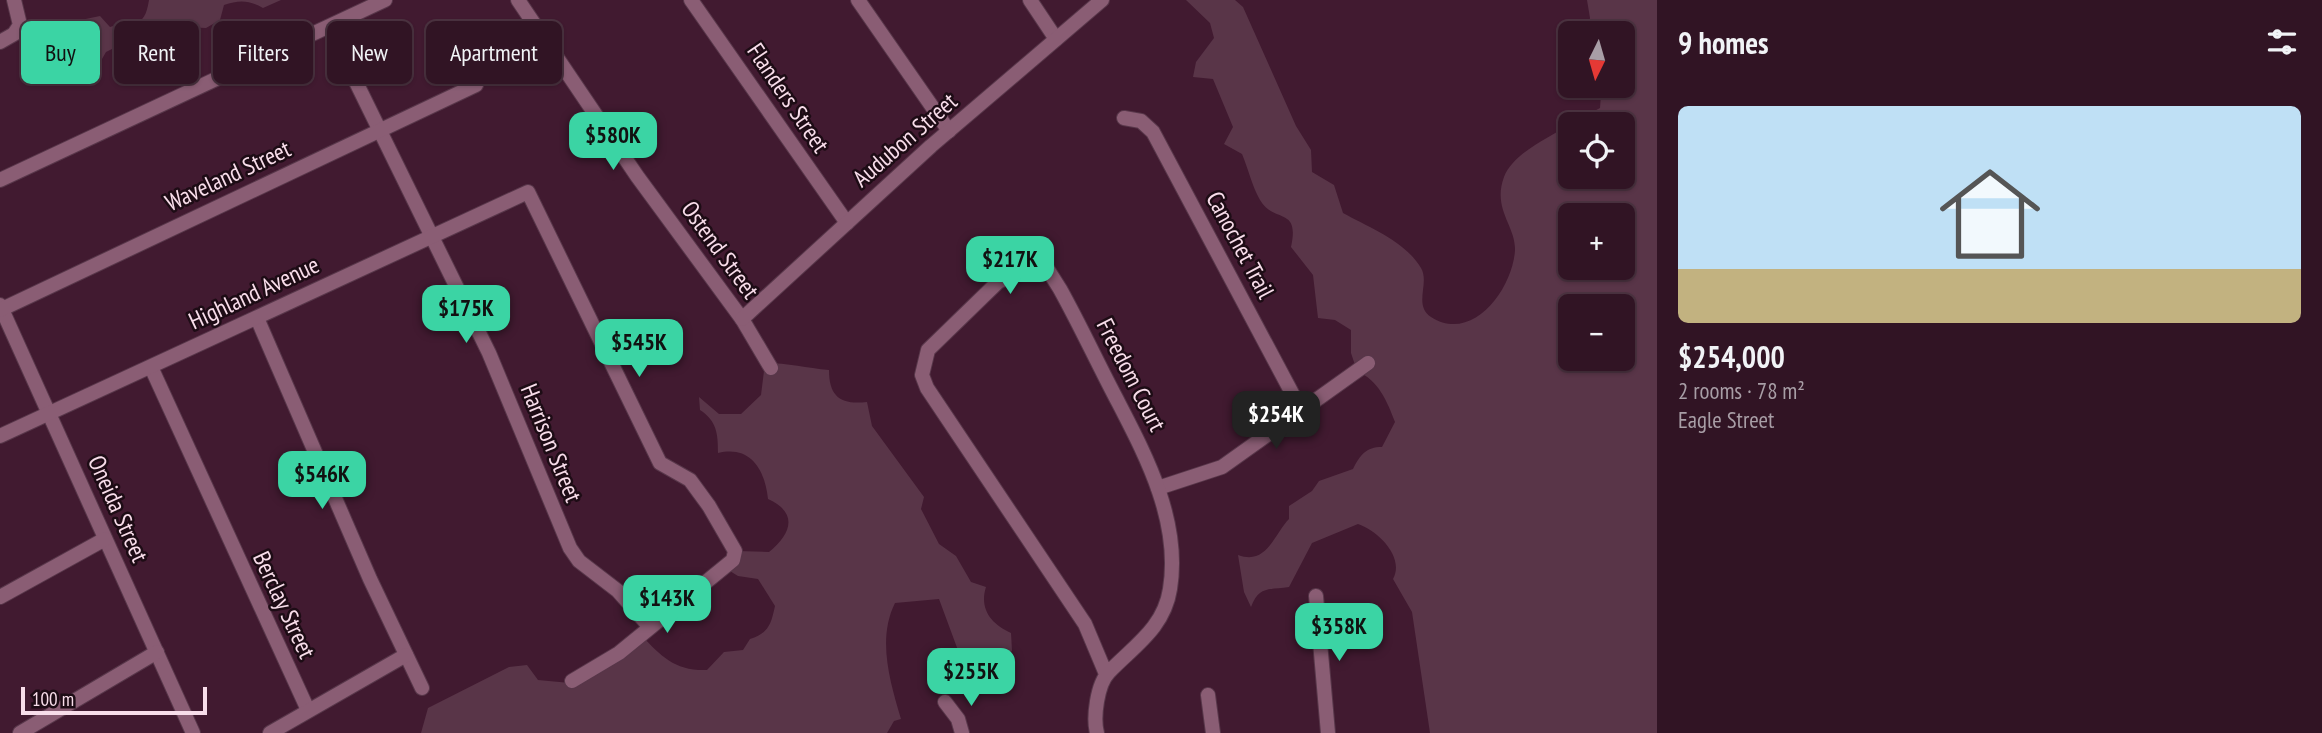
<!DOCTYPE html>
<html lang="en">
<head>
<meta charset="utf-8">
<style>
	:root { --surface:#311424; --page:#391d2c; --text:#f1f3f6; --muted:#a89ea6; --line:#4c3341; --accent:#3bd4a4 }
	body { margin:0; font-family:"PT Sans Narrow",sans-serif; background:var(--page); color:var(--text); height:100vh; display:flex; flex-direction:column; font-size:26px; white-space:nowrap }
	* { box-sizing:border-box; margin:0 }
	p { font-size:23px; color:var(--muted) }
	.icon { flex:none; width:38px; height:38px; fill:none; stroke:currentColor; stroke-width:2; stroke-linecap:round; stroke-linejoin:round }
	.map { position:relative; flex:1; overflow:hidden }
	.side { display:flex; flex-direction:column; background:var(--surface); width:665px }
	.side>* { flex:none }
	.guide { position:absolute; left:21px; top:21px; width:665px; height:63px; display:flex; gap:14px }
	.needle { width:46px; rotate:185deg }
	.buttons { position:absolute; left:1558px; top:21px; display:grid; gap:14px }
	.buttons a { display:grid; place-items:center; width:77px; height:77px; border-radius:10px; background:var(--surface); box-shadow:0 2px 5px #0004,0 0 0 2px var(--line); font-size:35px }
	.scale { position:absolute; left:21px; bottom:18px; width:186px; box-sizing:border-box; padding-left:7px; border:4px solid #f8ddea; border-top:0; font-size:19px; line-height:24px; white-space:nowrap; color:#f8ddea; -webkit-text-stroke:5px #1d0c15; paint-order:stroke }
	.price { position:absolute; translate:-50% -60px; padding:0 16px; border-radius:14px; background:var(--accent); color:#111; font-size:23px; line-height:46px; filter:drop-shadow(0 2px 4px #0008) }
	.price::after { content:''; position:absolute; left:50%; top:42px; width:21px; height:16px; margin-left:-10px; background:inherit; clip-path:polygon(0 0,100% 0,50% 100%) }
	.price.active { background:#222; color:#fff }
	ul { padding:0; list-style:none }
	li { display:grid; align-content:center; gap:14px; height:371px; padding:0 21px }
	li+li { border-top:2px solid var(--line) }
	li span { display:grid; place-items:center; height:217px; border-radius:10px; color:#555 }
	li>.icon { margin-inline-start:auto }
	span .icon { width:126px; height:126px; fill:#fffc; stroke-width:1 }
	li b { font-size:30px }
	h2 { display:flex; justify-content:space-between; align-items:center; height:84px; padding:0 21px; font-size:30px }
	.pill { padding:0 24px; border-radius:10px; background:var(--surface); box-shadow:0 2px 5px #0004,0 0 0 2px var(--line); font-size:24px; line-height:63px }
	.pill.active { background:var(--accent); color:#111 }
	main { display:flex; flex:1; min-height:0 }
	.map>svg:first-child { display:block }
</style>
</head>
<body>
<main>
<div class="map">
<svg width="1657" height="733" viewBox="0 0 1657 733">
	<rect width="100%" height="100%" fill="#411a30"/>
	<g fill="#593548" fill-rule="evenodd">
		<path d="M149 0H281L263 8C249 0 239 0 224 5L220 20 206 28 184 27 162 33 150 44 114 48 106 52 102 59 86 65 60 70 58 54 50 43 66 39 76 21 100 16 110 27C133 19 144 32 149 0Z"/>
		<path d="M1186 0H1235L1243 7 1296 126 1311 150 1312 172 1334 185 1343 213C1370 228 1405 241 1421 268 1430 283 1413 305 1431 317 1473 344 1513 288 1515 250 1516 226 1492 209 1504 177 1513 153 1549 138 1570 124V177H1622V124H1570L1600 108 1601 94 1598 86H1622V33H1587L1590 18 1587 0H1657V733H1430L1412 612 1393 579C1405 557 1378 531 1358 524L1312 543 1289 587C1269 590 1259 586 1251 607L1244 592 1238 555C1267 566 1274 534 1289 519V506L1312 491 1319 481 1353 469C1360 455 1366 447 1382 447L1395 422C1387 401 1379 381 1357 371L1351 353V330L1335 320 1318 318 1313 275 1291 247C1300 206 1274 224 1260 200 1252 186 1248 168 1242 154L1224 144 1233 127 1213 79 1193 77 1196 62 1214 38 1210 23ZM1570 215H1622V268H1570ZM1570 306H1622V359H1570Z"/>
		<path d="M765 363C788 363 807 368 829 370 829 397 841 405 867 402L872 426 924 497 921 509 939 544 956 556 971 582 986 587C979 609 991 624 1011 633L1012 651 969 680 939 599 895 603C877 639 890 682 901 719L894 721 887 733H421L428 708 509 667 527 665 538 680 570 683 641 635C662 657 675 671 707 670L724 652 743 650 750 639C769 633 771 624 775 606L758 579 738 576 725 568 736 551 769 552C791 534 799 513 768 499 765 470 751 445 718 453 718 434 717 421 700 410L699 397 719 414H741L761 395Z"/>
	</g>
	<g fill="none" stroke-linecap="round" stroke-linejoin="round">
		<defs>
			<g id="minor">
				<path d="M518 0 637 176 742 319 771 368"/>
				<path d="M691 0 847 223"/>
				<path d="M858 0 949 131"/>
				<path d="M1030 0 1056 39"/>
				<path d="M329 27 489 353 570 548 579 561 618 591 649 626"/>
				<path d="M0 42 14 34 20 25 14 0"/>
				<path d="M1124 118 1141 121 1153 132 1301 410"/>
				<path d="M0 180 385 0"/>
				<path d="M0 305 193 733"/>
				<path d="M0 310 476 85"/>
				<path d="M257 318 370 579 422 688"/>
				<path d="M742 319 931 146 1102 0"/>
				<path d="M151 367 308 710"/>
				<path d="M0 436 528 192 660 463 690 480 709 506 735 551 733 560 619 653 572 681"/>
				<path d="M1158 488 1222 467 1368 363"/>
				<path d="M1316 596 1328 733"/>
				<path d="M0 597 105 539"/>
				<path d="M1208 695 1213 733"/>
				<path d="M945 702 958 719 962 733"/>
				<path d="M20 733 157 652"/>
				<path d="M270 733 406 655"/>
				<path d="M1097 733C1093 718 1097 684 1109 672 1134 646 1164 628 1170 589 1181 521 1146 456 1116 398 1097 362 1080 325 1060 289L1048 270 1030 266 998 282 928 350 922 375 927 388 1085 624 1106 674"/>
			</g>
		</defs>
		<use href="#minor" stroke="#58374a" stroke-width="16"/>
		<use href="#minor" stroke="#8a5d74" stroke-width="14"/>
	</g>
	<g text-anchor="middle" stroke-width="5" stroke-linejoin="round" paint-order="stroke">
		<g font-size="24" fill="#f8ddea" stroke="#1d0c15">
			<text transform="translate(788 98) rotate(56)" y="8">Flanders Street</text>
			<text transform="translate(905 140) rotate(-41)" y="8">Audubon Street</text>
			<text transform="translate(228 176) rotate(-25)" y="8">Waveland Street</text>
			<text transform="translate(1240 245) rotate(62)" y="8">Canochet Trail</text>
			<text transform="translate(720 250) rotate(54)" y="8">Ostend Street</text>
			<text transform="translate(254 293) rotate(-25)" y="8">Highland Avenue</text>
			<text transform="translate(1131 375) rotate(63)" y="8">Freedom Court</text>
			<text transform="translate(551 443) rotate(68)" y="8">Harrison Street</text>
			<text transform="translate(118 509) rotate(66)" y="8">Oneida Street</text>
			<text transform="translate(284 605) rotate(65)" y="8">Berclay Street</text>
		</g>
	</g>
</svg>
<div class="buttons">
<a><svg class="needle" viewBox="-14 -14 28 28"><path d="M0-13l5 13h-10z" fill="#e53935"/><path d="M0 13l5-13h-10z" fill="#a89ea6"/></svg></a>
<a><svg class="icon" aria-label="locate" viewBox="0 0 24 24"><circle cx="12" cy="12" r="6"/><path d="M12 2v4M12 18v4M2 12h4M18 12h4"/></svg></a>
<a>+</a>
<a>−</a>
</div>
<div class="scale">100 m</div>
<b class="price" style="left:613px;top:172px">$580K</b>
<b class="price" style="left:1010px;top:296px">$217K</b>
<b class="price" style="left:466px;top:345px">$175K</b>
<b class="price" style="left:639px;top:379px">$545K</b>
<b class="price active" style="left:1276px;top:451px">$254K</b>
<b class="price" style="left:322px;top:511px">$546K</b>
<b class="price" style="left:667px;top:635px">$143K</b>
<b class="price" style="left:1339px;top:663px">$358K</b>
<b class="price" style="left:971px;top:708px">$255K</b>
<div class="guide">
<a class="pill active">Buy</a>
<a class="pill">Rent</a>
<a class="pill">Filters</a>
<a class="pill">New</a>
<a class="pill">Apartment</a>
</div>
</div>
<section class="side">
<h2>9 homes<svg class="icon" aria-label="filters" viewBox="0 0 24 24"><path d="M4 7h16M4 17h16"/><circle cx="9" cy="7" r="2"/><circle cx="15" cy="17" r="2"/></svg></h2>
<ul>
<li><span style="background:linear-gradient(#bfe0f5 75%,#c2b280 0)"><svg class="icon" aria-label="home" viewBox="0 0 24 24"><path d="M3 11l9-7 9 7M6 9v11h12V9"/></svg></span><div><b>$254,000</b><p>2 rooms · 78 m²</p><p>Eagle Street</p></div></li>
</ul>
</section>
</main>
</body>
</html>
